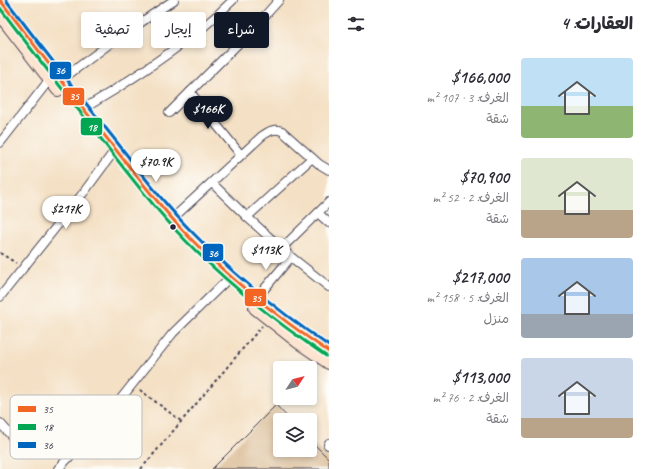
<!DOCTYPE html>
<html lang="ar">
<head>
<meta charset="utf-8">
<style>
	:root { --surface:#fff; --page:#f7f7f7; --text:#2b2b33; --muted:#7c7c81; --accent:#111827 }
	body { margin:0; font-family:Caveat,"Playpen Sans Arabic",sans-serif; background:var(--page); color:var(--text); direction:rtl; height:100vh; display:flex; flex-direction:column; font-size:15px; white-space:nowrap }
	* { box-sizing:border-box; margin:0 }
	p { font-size:13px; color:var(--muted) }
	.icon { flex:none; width:22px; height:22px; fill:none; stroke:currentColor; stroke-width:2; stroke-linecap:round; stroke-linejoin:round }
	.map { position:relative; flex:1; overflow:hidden; direction:ltr }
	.panel { display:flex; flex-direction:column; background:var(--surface); width:320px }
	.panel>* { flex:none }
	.guide { position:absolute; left:12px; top:12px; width:257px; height:36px; direction:rtl; display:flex; gap:8px }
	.needle { width:26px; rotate:54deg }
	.controls { position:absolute; left:273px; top:361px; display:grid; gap:8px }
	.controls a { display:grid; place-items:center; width:44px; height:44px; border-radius:4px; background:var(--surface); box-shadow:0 2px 6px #0003; font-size:20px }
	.price { position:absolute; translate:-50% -34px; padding:0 9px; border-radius:14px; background:#fff; color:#222; font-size:13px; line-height:26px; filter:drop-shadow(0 1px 2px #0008) }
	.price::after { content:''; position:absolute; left:50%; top:24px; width:12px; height:9px; margin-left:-6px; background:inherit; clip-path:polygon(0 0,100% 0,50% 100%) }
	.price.active { background:var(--accent); color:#fff }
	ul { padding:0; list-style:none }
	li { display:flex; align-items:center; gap:12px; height:100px; padding:0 16px }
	li span { display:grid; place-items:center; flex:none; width:112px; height:80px; border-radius:4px; color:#555 }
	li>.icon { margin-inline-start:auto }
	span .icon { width:48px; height:48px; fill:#fffc; stroke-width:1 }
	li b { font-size:17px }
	h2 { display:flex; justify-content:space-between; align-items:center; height:48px; padding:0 16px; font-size:17px }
	.pill { padding:0 14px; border-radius:4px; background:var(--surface); box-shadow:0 2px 6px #0003; font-size:14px; line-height:36px }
	.pill.active { background:var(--accent); color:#fff }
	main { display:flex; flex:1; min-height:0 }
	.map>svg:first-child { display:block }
</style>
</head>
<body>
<main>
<section class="panel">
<h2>العقارات: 4<svg class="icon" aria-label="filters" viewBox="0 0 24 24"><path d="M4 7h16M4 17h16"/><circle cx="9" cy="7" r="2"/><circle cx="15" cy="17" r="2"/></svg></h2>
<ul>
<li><span style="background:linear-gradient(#bfe0f5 60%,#8fb573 0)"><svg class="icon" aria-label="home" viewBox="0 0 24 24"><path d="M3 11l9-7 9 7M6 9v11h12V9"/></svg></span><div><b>$166,000</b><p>الغرف: 3 · 107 m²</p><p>شقة</p></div></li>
<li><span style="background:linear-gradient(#dfe7d0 65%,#b9a48a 0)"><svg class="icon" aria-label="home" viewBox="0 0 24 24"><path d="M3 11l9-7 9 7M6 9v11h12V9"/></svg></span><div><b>$70,900</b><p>الغرف: 2 · 52 m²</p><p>شقة</p></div></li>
<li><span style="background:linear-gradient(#a9c7e8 70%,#9aa5b1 0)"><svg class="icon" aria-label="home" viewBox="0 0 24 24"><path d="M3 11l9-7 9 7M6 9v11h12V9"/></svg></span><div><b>$217,000</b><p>الغرف: 5 · 158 m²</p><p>منزل</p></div></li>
<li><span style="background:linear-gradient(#c9d6e8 75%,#b9a48a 0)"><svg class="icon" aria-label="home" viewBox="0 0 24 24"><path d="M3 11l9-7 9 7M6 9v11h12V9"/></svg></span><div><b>$113,000</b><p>الغرف: 2 · 76 m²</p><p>شقة</p></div></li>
</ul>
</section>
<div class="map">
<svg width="329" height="469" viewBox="0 0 329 469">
	<rect width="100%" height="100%" fill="#fdfcf7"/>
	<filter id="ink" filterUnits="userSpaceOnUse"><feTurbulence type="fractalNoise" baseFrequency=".025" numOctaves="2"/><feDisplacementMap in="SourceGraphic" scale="8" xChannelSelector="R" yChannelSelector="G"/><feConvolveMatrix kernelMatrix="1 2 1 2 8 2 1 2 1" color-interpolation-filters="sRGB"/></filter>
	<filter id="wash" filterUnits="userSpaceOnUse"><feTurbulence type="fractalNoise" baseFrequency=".012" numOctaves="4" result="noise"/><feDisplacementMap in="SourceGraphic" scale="16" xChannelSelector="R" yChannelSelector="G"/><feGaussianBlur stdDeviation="0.9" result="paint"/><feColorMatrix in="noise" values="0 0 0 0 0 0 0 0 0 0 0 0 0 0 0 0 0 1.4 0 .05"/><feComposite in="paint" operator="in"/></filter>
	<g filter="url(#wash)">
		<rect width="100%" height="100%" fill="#f4e0c4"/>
		<g id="blocks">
			<path fill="#d7b68d" d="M276 405 290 420H280V450H310V440L329 459V469H212Z"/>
		</g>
	</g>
	<g filter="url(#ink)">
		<use href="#blocks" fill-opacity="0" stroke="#423e50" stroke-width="1"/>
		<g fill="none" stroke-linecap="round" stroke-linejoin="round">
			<defs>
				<g id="minor">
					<path d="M61 80 112 42 174 0"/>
					<path d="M190 92 241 155"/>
					<path d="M83 109C124 85 164 58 201 29 212 20 223 10 233 0"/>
					<path d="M169 113 254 28 279 0"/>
					<path d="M0 143 50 79"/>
					<path d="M212 183 247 217 291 257 329 287"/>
					<path d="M318 213 329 223"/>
					<path d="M247 217 312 158"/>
					<path d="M172 219 262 136C269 131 274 128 282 131L319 164 329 170"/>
					<path d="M282 248 329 202"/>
					<path d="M0 297 84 192 115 150"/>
					<path d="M256 299 291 257"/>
					<path d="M0 423 23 449"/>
					<path d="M328 445 329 443"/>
					<path d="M58 469 104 420 173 333 225 282"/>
				</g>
				<g id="secondary">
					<path d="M0 0C37 49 75 98 113 146 132 171 151 196 172 219 219 270 272 314 329 352"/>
					<path d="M0 15 58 90"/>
					<path d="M255 308 298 342 329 363"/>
				</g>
			</defs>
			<use href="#minor" stroke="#423e50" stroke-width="10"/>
			<use href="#secondary" stroke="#423e50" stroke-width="14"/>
			<g stroke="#423e50" stroke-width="2" stroke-dasharray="3 3" stroke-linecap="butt">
				<path d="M0 253 16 263"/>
				<path d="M140 390 181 421"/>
				<path d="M141 469 262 326"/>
			</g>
			<use href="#minor" stroke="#fff" stroke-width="8"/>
			<use href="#secondary" stroke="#fde4d0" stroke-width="12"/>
			<defs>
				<path id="bus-1" d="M0 0C36 47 72 95 109 141 135 174 160 207 189 237 231 280 279 318 329 352"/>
				<path id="bus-2" d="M0 8C35 55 72 101 108 148 133 180 157 211 186 241 228 284 276 322 326 356"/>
				<path id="bus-3" d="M6 0C42 48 79 95 116 141 141 173 165 205 194 234 235 276 281 313 329 346"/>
			</defs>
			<use href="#bus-1" stroke="#fdfcf7" stroke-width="6"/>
			<use href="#bus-2" stroke="#fdfcf7" stroke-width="6"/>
			<use href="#bus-3" stroke="#fdfcf7" stroke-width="6"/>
			<use href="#bus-1" stroke="#f26522" stroke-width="3"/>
			<use href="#bus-2" stroke="#00a651" stroke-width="3"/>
			<use href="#bus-3" stroke="#0065bd" stroke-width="3"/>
		</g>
	</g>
	<circle fill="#22223b" stroke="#fdfcf7" stroke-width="1.5" cx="173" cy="227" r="3.5"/>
	<rect x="10" y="395" width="132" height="64" rx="6" fill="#fdfcf7" stroke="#bbbbbf" stroke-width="1"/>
	<rect x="18" y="406" width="18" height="6" fill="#f26522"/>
	<rect x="18" y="424" width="18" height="6" fill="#00a651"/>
	<rect x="18" y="442" width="18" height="6" fill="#0065bd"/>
	<g font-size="11" fill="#22223b">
		<text x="43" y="413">35</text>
		<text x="43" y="431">18</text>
		<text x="43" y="449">36</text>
	</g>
	<g stroke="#fdfcf7" stroke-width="1.5">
		<rect x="49" y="61" width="23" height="19" rx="4" fill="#0065bd"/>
		<rect x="62" y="87" width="23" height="19" rx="4" fill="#f26522"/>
		<rect x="80" y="117" width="23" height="19" rx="4" fill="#00a651"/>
		<rect x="202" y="243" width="22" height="19" rx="4" fill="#0065bd"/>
		<rect x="244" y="288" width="23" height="19" rx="4" fill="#f26522"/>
	</g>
	<g font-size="11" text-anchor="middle" font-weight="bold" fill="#fff">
		<text x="60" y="74">36</text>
		<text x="74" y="100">35</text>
		<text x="92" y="131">18</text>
		<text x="213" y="257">36</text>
		<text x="256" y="302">35</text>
	</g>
</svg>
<div class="controls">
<a><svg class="needle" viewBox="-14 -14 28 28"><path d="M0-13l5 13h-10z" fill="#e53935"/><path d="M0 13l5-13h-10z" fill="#7c7c81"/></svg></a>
<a><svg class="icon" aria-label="layers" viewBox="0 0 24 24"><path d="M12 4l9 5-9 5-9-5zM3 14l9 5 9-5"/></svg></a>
</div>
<b class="price active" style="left:208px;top:130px">$166K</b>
<b class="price" style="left:156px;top:183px">$70.9K</b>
<b class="price" style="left:66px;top:230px">$217K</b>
<b class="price" style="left:266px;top:271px">$113K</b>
<div class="guide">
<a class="pill active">شراء</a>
<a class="pill">إيجار</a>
<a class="pill">تصفية</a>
</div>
</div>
</main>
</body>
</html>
